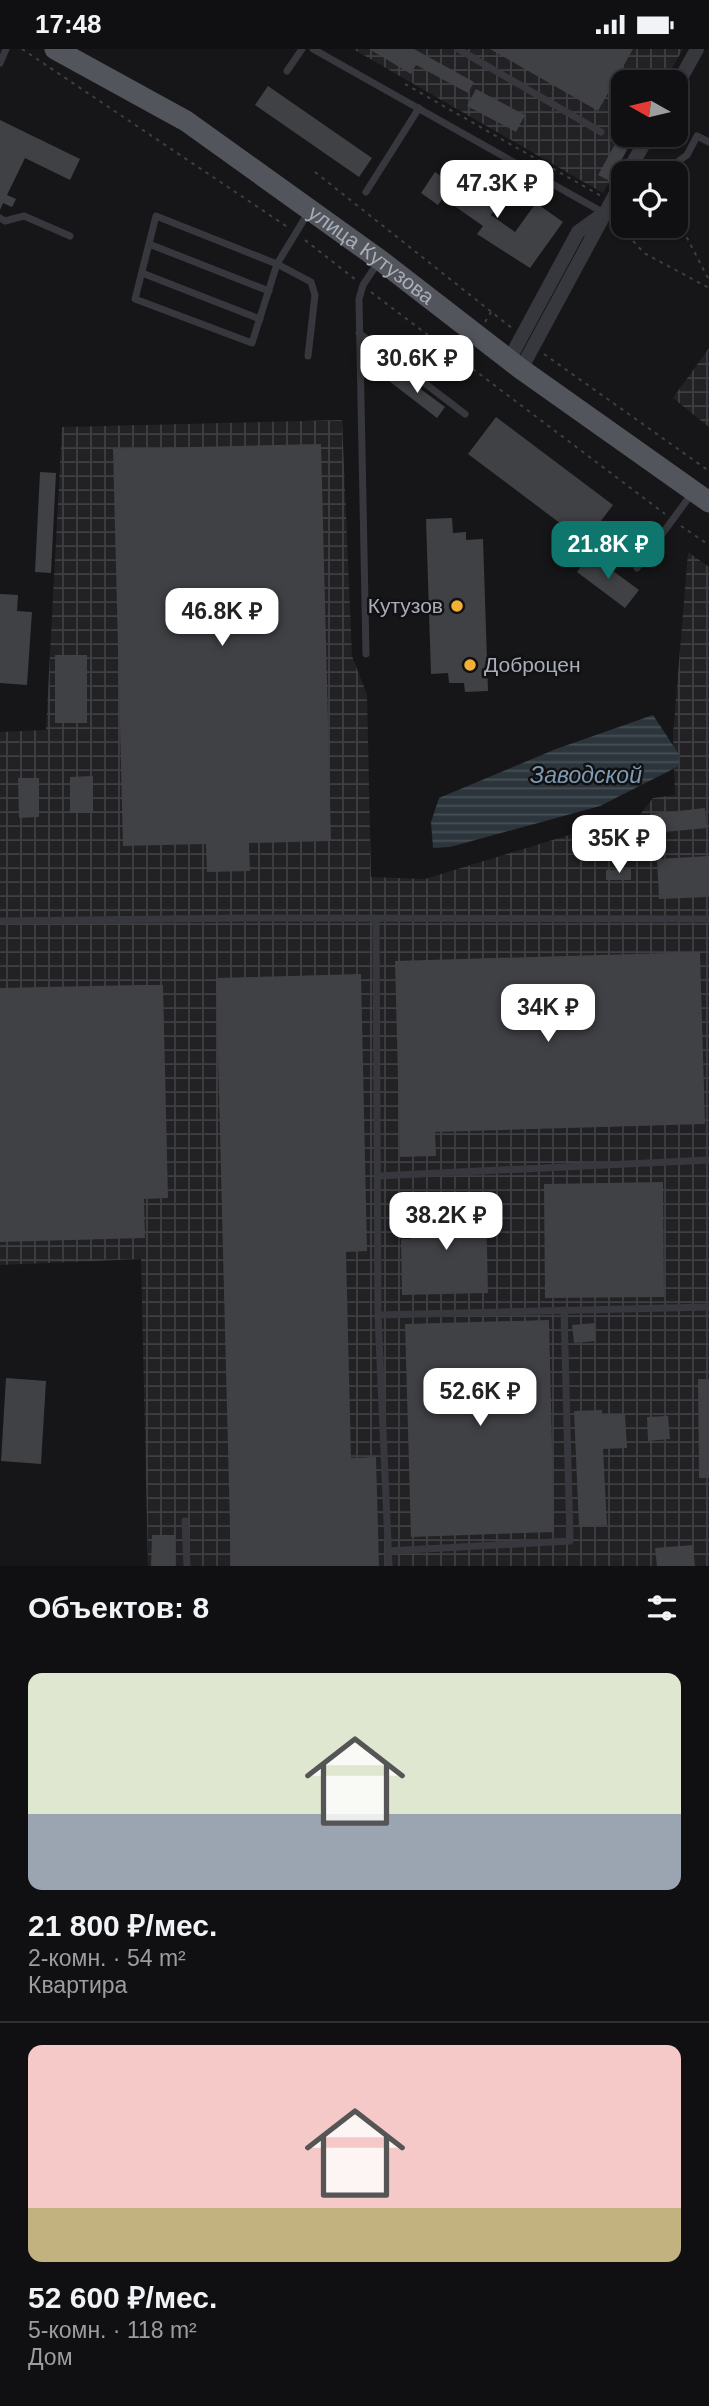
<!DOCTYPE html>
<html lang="ru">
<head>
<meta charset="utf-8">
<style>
	:root { --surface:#101012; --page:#1e1e20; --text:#f1f3f6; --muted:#9c9d9f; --line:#303032; --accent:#0f766e }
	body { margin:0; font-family:Arial,sans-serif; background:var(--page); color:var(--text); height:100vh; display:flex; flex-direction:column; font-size:26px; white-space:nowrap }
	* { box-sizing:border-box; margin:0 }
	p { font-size:23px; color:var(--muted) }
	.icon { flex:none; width:38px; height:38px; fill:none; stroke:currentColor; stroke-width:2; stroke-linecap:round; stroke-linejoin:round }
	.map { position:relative; height:1517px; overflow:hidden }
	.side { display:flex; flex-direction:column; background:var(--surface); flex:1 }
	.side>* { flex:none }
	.needle { width:46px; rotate:278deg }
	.buttons { position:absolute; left:611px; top:21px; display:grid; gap:14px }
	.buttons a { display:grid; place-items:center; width:77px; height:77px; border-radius:14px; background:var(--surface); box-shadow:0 2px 5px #0004,0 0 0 2px var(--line); font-size:35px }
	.price { position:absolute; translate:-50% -60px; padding:0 16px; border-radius:14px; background:#fff; color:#222; font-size:23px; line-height:46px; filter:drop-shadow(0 2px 4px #0008) }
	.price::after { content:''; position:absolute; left:50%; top:42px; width:21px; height:16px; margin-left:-10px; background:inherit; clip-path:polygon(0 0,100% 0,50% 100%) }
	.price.active { background:var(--accent); color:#fff }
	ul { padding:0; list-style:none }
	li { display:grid; align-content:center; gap:14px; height:371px; padding:0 28px }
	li+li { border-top:2px solid var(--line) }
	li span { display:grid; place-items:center; height:217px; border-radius:14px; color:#555 }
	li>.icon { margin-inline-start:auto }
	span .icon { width:126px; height:126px; fill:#fffc; stroke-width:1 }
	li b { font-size:30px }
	h2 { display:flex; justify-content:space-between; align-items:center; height:84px; padding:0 28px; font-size:30px }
	.status { display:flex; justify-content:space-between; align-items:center; height:49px; padding:0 35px; background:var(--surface); direction:ltr }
	.status svg { height:19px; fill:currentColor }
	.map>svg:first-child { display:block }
</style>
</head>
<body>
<div class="status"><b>17:48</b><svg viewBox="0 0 49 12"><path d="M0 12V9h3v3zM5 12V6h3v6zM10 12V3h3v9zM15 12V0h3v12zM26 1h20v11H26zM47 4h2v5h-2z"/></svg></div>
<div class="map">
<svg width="709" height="1517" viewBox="0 0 709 1517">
	<defs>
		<pattern id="industrial-grid" width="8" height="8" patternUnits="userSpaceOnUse" patternTransform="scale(1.75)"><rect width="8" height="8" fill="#222225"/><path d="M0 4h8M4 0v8" fill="none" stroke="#3f3f43"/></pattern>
		<pattern id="water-rules" width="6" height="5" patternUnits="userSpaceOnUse" patternTransform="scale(1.75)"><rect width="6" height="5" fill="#2c353c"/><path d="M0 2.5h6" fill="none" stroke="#485056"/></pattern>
	</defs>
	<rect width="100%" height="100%" fill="#161618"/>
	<g fill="url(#industrial-grid)">
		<path d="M353 0H683L664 33H623V86H635L603 144Z"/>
		<path d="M709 299V378L673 349Z"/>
		<path d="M342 371 352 607 367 646 371 828 425 830 569 786 582 779 638 768 653 749 675 746 673 686 688 503 709 518V1517H148L141 1210 0 1216V683L46 681 62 378Z"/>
	</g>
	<path fill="url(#water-rules)" d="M653 666 680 707 677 718 600 757 450 798 433 799 431 773 439 749 556 700Z"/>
	<g fill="#404145">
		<path d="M369 0H414L474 33 468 44 416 16 411 25Z"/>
		<path d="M490 0H633L598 62Z"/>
		<path d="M268 37 372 109 359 128 255 56Z"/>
		<path d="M476 40 525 66 516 83 467 57Z"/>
		<path d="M0 71 80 110 70 131 25 109 7 146 16 150 12 158 3 154 0 161Z"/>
		<path d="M620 86H635L610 132 598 126Z"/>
		<path d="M435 123 452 135 457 128 498 157 491 166 515 183 536 154 563 173 530 219 477 185 483 177 443 149 438 156 421 144Z"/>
		<path d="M396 322 445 358 437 369 389 332Z"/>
		<path d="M496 368 613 456 585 493 468 405Z"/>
		<path d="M321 395 331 792 249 794 250 822 207 823 206 795 123 797 113 400Z"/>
		<path d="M40 423 56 424 51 524 35 523Z"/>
		<path d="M452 469 453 484 466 483V491L483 490 488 642 465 643 464 634H449L448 624 431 625 426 470Z"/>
		<path d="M590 505 639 541 625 559 577 523Z"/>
		<path d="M0 545 18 546 17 562 32 563 27 636 0 634Z"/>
		<rect x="55" y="606" width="32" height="68"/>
		<path d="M93 727V764H70V728Z"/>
		<path d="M18 729H39V768L19 769Z"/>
		<path d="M705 759 707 779 654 784 651 765Z"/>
		<path d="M709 807V848L659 850 657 810Z"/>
		<path d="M631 820V831H606V821Z"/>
		<path d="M700 903 705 1075 435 1083 436 1107 400 1108 395 912Z"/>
		<path d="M361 925 367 1202 346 1203 351 1409 376 1408 379 1517H231L216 929Z"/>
		<path d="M139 936H163L168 1149 144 1150 145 1189 0 1193V939Z"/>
		<path d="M663 1133 664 1248 545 1249 544 1135Z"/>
		<path d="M486 1157 488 1244 402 1246 401 1190H411L410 1159Z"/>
		<path d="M549 1271 554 1483 411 1488 405 1275Z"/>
		<path d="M594 1274 596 1292 574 1294 572 1276Z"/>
		<path d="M6 1329 46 1332 41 1415 1 1412Z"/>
		<path d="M698 1330H709V1429H699Z"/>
		<path d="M602 1361V1366L625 1365 627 1399 603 1400 607 1476 579 1478 574 1362Z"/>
		<path d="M668 1367 670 1390 648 1392 647 1368Z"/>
		<path d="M152 1486H175V1517H151Z"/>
		<path d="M693 1496 695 1517H657L655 1499Z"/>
	</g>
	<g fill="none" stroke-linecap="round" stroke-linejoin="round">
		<g stroke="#3d3f44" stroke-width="2" stroke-dasharray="3.5 5" stroke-linecap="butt">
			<path d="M22 0 289 179"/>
			<path d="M405 35 601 147"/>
			<path d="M315 123 513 280"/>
			<path d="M616 173 644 204 709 239"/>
			<path d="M674 177 686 187 709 231"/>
			<path d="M305 191 356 231"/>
			<path d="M371 243 665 465"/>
			<path d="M485 273 491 263"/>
			<path d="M544 305 709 422"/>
			<path d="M681 477 709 496"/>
		</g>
		<g stroke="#37383d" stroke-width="7">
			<path d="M313 0 604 164"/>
			<path d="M458 0 601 83"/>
			<path d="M0 14 6 0"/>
			<path d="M287 22 302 0"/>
			<path d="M662 124 687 106 697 87 709 93"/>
			<path d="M366 143 419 59"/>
			<path d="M0 169 5 172 24 167 70 187"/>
			<path d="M149 195 269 242"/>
			<path d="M142 224 260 270"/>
			<path d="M359 284 465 365"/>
			<path d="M308 307 315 246 311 233 277 215 156 167 135 250 252 294 277 215 308 164"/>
			<path d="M637 519 693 443"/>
			<path d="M366 605 359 250 363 236 379 212"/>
			<path d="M376 870 378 1266 709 1258"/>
			<path d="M0 872 249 869 709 870"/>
			<path d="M378 1127 709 1111"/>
			<path d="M378 1266 389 1517"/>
			<path d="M185 1472 187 1517"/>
			<path d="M388 1502 570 1492 564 1261"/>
		</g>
		<g stroke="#37383d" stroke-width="14">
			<path d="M676 38 697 0"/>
			<path d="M627 124 649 86"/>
			<path d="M509 311 578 183 603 165"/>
			<path d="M521 320 623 131"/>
		</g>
		<path stroke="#53555c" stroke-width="21" id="s1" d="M55 0 186 72 380 211 521 320 709 453"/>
	</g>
	<g fill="#f2b134" stroke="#111113" stroke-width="2.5">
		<circle cx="457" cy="557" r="7"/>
		<circle cx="470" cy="616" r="7"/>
	</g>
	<g text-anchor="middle" stroke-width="5" stroke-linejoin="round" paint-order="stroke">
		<g font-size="21" fill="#a8adb8" stroke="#111113">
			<text dy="7" stroke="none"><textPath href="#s1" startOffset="378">улица Кутузова</textPath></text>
		</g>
		<g font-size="21" fill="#a8adb8" stroke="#111113" text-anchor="end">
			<text x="443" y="564">Кутузов</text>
			<text x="484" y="623" text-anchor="start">Доброцен</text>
		</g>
		<g font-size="23" font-style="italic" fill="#7f9bb3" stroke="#111113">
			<text x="586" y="734">Заводской</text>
		</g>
	</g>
</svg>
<div class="buttons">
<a><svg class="needle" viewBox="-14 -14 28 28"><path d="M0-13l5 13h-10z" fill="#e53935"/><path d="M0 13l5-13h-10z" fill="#9c9d9f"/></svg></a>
<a><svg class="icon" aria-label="locate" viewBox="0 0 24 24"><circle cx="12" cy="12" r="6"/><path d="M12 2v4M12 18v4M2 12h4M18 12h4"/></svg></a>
</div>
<b class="price" style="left:497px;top:171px">47.3K ₽</b>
<b class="price" style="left:417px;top:346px">30.6K ₽</b>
<b class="price active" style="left:608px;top:532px">21.8K ₽</b>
<b class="price" style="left:222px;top:599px">46.8K ₽</b>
<b class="price" style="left:619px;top:826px">35K ₽</b>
<b class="price" style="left:548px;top:995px">34K ₽</b>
<b class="price" style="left:446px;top:1203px">38.2K ₽</b>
<b class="price" style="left:480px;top:1379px">52.6K ₽</b>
</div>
<section class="side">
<h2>Объектов: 8<svg class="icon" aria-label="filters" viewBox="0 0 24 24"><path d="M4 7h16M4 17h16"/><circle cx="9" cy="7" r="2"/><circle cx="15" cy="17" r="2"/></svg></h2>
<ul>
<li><span style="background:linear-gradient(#dfe7d0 65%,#9aa5b1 0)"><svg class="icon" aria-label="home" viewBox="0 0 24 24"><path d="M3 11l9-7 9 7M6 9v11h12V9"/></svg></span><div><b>21 800 ₽/мес.</b><p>2-комн. · 54 m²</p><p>Квартира</p></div></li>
<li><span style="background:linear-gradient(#f6c9c9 75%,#c2b280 0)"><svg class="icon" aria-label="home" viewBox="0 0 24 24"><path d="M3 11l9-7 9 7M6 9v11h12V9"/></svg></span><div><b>52 600 ₽/мес.</b><p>5-комн. · 118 m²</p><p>Дом</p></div></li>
</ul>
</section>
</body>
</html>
